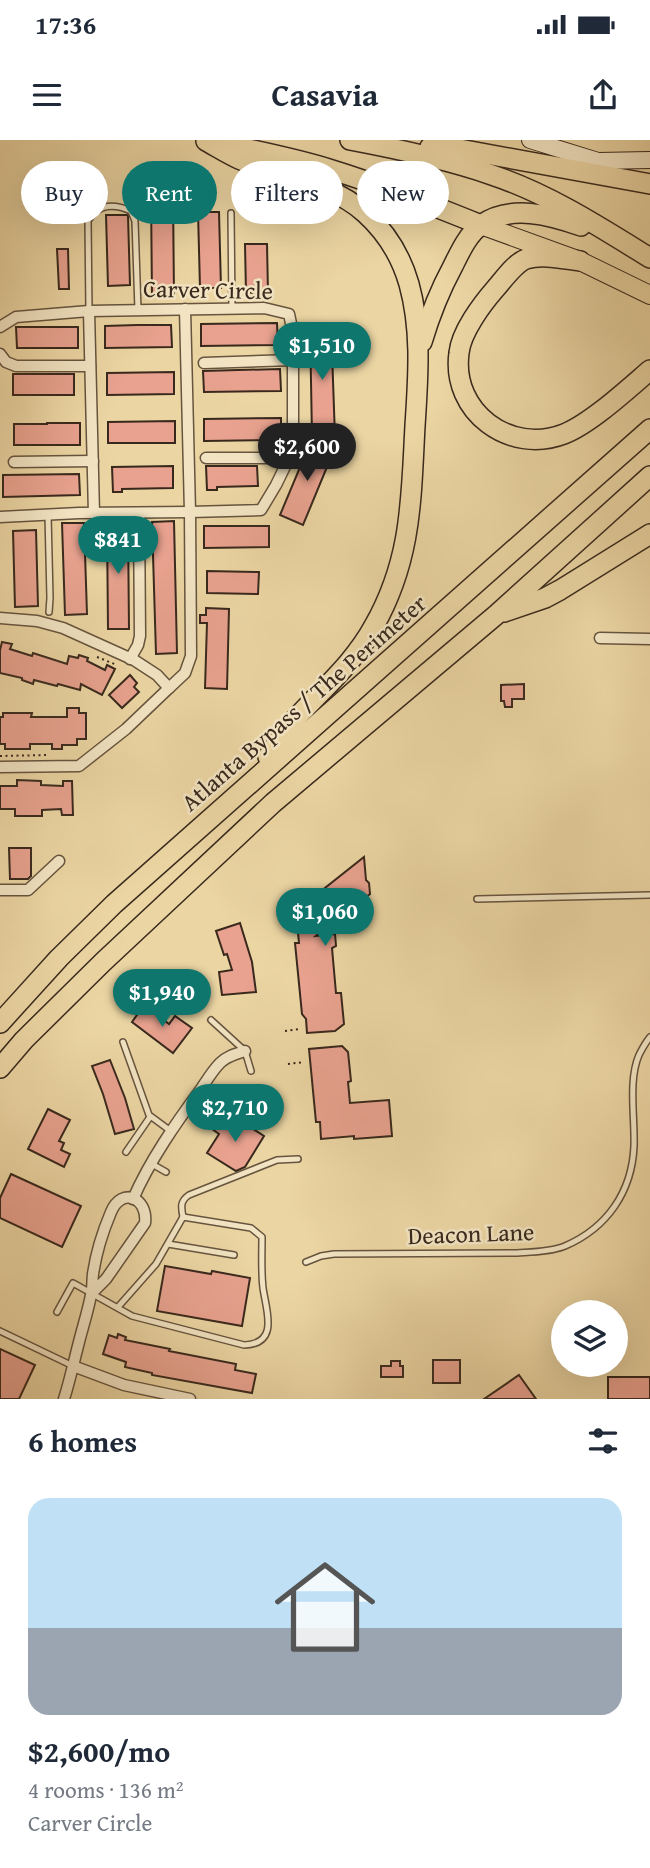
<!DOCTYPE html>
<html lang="en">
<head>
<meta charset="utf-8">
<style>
	:root { --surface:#fff; --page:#f6f6f7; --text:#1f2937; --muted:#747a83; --line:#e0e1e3; --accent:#0f766e }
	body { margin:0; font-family:"Gentium Book Plus",serif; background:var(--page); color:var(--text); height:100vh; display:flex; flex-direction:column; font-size:26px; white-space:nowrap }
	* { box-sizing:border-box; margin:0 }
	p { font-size:23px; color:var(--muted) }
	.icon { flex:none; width:38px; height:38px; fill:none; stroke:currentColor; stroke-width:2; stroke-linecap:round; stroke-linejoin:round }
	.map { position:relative; height:1259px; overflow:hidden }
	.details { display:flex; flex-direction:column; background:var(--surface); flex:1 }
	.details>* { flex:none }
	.hud { position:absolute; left:21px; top:21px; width:609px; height:63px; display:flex; gap:14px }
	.controls { position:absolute; left:551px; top:1160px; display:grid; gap:14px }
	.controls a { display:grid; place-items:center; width:77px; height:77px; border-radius:50%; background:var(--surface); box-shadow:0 7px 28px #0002; font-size:35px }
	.price { position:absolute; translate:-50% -60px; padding:0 16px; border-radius:24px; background:var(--accent); color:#fff; font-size:23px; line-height:46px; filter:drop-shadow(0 2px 4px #0008) }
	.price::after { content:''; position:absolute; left:50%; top:42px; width:21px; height:16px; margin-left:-10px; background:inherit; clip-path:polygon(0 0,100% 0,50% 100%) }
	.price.active { background:#222; color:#fff }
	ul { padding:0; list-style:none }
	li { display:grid; align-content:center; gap:14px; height:371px; padding:0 28px }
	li+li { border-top:2px solid var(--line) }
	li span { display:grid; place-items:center; height:217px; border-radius:21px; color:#555 }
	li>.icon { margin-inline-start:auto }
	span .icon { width:126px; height:126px; fill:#fffc; stroke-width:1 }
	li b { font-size:30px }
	h2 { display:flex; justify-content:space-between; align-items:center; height:84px; padding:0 28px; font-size:30px }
	.chip { padding:0 24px; border-radius:32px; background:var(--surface); box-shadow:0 7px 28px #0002; font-size:24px; line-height:63px }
	.chip.active { background:var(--accent); color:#fff }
	.status { display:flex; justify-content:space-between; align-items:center; height:49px; padding:0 35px; background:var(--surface); direction:ltr }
	.status svg { height:19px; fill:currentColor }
	header { display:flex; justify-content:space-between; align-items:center; height:91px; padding:0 28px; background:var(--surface); font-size:32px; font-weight:700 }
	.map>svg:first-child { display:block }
</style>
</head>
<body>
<div class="status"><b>17:36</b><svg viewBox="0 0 49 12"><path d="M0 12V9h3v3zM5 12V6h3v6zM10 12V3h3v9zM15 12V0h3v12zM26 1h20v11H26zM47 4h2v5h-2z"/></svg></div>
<header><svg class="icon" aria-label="menu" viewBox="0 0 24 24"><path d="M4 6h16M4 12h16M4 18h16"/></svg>Casavia<svg class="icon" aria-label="share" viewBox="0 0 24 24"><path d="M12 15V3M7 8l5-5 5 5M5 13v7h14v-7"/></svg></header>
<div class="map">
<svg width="650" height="1259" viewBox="0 0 650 1259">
	<rect width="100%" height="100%" fill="#ebd5a3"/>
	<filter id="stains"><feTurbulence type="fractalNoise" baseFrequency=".00286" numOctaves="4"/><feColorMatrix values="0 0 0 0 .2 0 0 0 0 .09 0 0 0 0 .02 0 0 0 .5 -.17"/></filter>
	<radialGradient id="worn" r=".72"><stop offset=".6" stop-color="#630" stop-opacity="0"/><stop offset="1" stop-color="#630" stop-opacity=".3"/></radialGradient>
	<g fill="#e8a28f" stroke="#39291d" stroke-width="2">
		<path d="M151 56H173L174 156H152Z"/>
		<path d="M198 72H219L221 148H200Z"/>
		<path d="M106 75H127L128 76 130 145 108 146Z"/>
		<path d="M245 104H267L268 152 246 153Z"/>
		<path d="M57 109H68L69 149H59Z"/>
		<path d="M277 183 278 205 201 206V184Z"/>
		<path d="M331 184 335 297H312L310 185Z"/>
		<path d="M137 185H171L172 207 105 208V186Z"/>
		<path d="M16 187H78V208H17Z"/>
		<path d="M280 229 281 251 204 252 203 231Z"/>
		<path d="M174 232V254L107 255V233Z"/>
		<rect x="13" y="234" width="61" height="21"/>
		<path d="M281 278V300L204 301V279Z"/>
		<path d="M175 281V303H108V282Z"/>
		<path d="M47 283H80V305H14V284H47Z"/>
		<path d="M311 301 334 310 303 385 280 375Z"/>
		<path d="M173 326V348L122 349V352H113L112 327Z"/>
		<path d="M206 326H257L258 346 217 347V350H207Z"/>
		<path d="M79 334 80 355 3 357V335Z"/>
		<path d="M174 381 177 513 156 514 152 382Z"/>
		<path d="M62 383H84L87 474 65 475Z"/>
		<path d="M107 384H128L129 489H108Z"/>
		<path d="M204 386H269V407L204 408Z"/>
		<path d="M36 390 38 466 15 467 13 391Z"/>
		<path d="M207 431 259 432 258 454 207 453Z"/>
		<path d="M206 468 229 469 227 549 205 548 207 483H200V475H206Z"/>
		<path d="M2 502 12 504 10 509 32 516 33 513 67 524 69 516 78 518 79 515 88 518 87 521 105 530 107 525 115 529 102 555 81 544 80 550 58 544 57 546 34 540 33 544 22 540V538L0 533V510Z"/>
		<path d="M130 535 137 543 134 547 139 552 122 568 109 555Z"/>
		<path d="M524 544V559H512V567H505L504 561H501V545Z"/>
		<path d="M67 568H79V573H86V599H77V605H62V609H52V604H30V609H5V604H0V577H3V573H32L31 577H67Z"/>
		<path d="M17 640 41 641V645L63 646V641H72L73 675H62L61 669 42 670V676H15V669H0V646H17Z"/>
		<path d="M9 708H31V736L28 739H10Z"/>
		<path d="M364 717 366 740 369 743 370 754 316 796 335 794 336 806 332 808 336 853H341L344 884 335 891 307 893 306 879 302 874 295 803H299L296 771Z"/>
		<path d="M240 783 252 822 256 852 222 855 219 832 232 830 227 814 224 815 216 791Z"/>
		<path d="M144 865 169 884 175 876 192 888 173 913 132 882Z"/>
		<path d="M342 906 348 912 351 941 348 942 350 963 389 960 392 996 354 999V996L321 999 320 982H316L309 909Z"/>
		<path d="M110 920 125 958 134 989 115 994 103 954 92 926Z"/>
		<path d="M48 969 70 980 59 1001 64 1003 61 1010 70 1014 64 1027 28 1009Z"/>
		<path d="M233 976 264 996 245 1027 236 1031 207 1013 219 994 212 989 217 980 227 986Z"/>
		<path d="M11 1034 81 1066 62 1107 0 1078V1058Z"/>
		<path d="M165 1126 211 1134 212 1131 250 1138 242 1186 157 1171Z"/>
		<path d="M118 1194 126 1197 125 1200 170 1209 169 1211 236 1224 235 1230 256 1234 252 1253 152 1235V1233L125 1227 126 1222 103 1214 109 1195 117 1198Z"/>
		<path d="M0 1209 35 1225 19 1259H0Z"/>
		<rect x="433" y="1220" width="27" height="23"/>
		<path d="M391 1221H400V1226H403V1237H381V1226H391Z"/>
		<path d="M519 1235 536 1259H484Z"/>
		<rect x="608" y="1237" width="42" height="22"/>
	</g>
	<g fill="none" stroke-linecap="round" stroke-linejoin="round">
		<defs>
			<g id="service">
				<path d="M231 73 232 168"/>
				<path d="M89 171 88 81C98 64 113 63 131 71L135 81 138 170"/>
				<path d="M48 375 50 458 49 472"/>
				<path d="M477 759 650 755"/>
				<path d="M211 880 245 911 251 931"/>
				<path d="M123 902 149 975 172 992"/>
				<path d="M126 1012 150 977"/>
				<path d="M152 1024 166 1032"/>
				<path d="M183 1077C181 1067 180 1061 189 1055L277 1020 298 1019"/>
				<path d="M168 1104 234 1115"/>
				<path d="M306 1122 321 1116 334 1114 517 1113C532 1112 550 1112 565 1106 607 1088 632 1052 634 1006 635 978 628 940 639 915 642 909 646 902 650 897"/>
				<path d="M57 1172 73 1143 132 1176 244 1205C280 1204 266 1170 263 1148 261 1131 262 1114 262 1097L251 1088 183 1077 156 1124 118 1167"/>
				<path d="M0 1191 73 1226"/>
			</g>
			<g id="minor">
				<path d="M89 171 94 374"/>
				<path d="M0 187 16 177 89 171 264 168 289 174 293 193V310L276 345 261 370 190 372 79 373 0 377"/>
				<path d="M0 214 6 222 16 226H90"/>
				<path d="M204 223 293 220"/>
				<path d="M206 318H278L287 322"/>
				<path d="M14 322 93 321"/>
				<path d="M0 478 37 481 63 488 134 520 157 535 169 548 126 589 79 626 0 627"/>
				<path d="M600 498 650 499"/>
				<path d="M130 519 138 505 140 496 139 373"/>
				<path d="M169 548 185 533 191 516 190 372 185 169"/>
				<path d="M0 750H28L59 721"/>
				<path d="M133 1059C150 1020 176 983 201 949 207 940 213 930 220 923 227 916 236 914 245 911"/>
				<path d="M73 1226 124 1245 190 1259"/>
				<path d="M64 1259C70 1240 74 1221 79 1202 83 1186 88 1171 91 1155 93 1148 92 1141 93 1134 96 1113 103 1091 111 1072 122 1046 148 1058 145 1083L106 1139 92 1153"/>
			</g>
			<path id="secondary" d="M530 0 598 21 650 20"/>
			<path id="trunk" d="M481 85 580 121 650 155"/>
			<g id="motorway">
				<path d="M350 0C398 9 446 19 492 35 549 54 600 87 650 118"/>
				<path d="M206 1C217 7 228 14 239 19 280 37 331 42 365 73 386 92 401 116 409 144 422 191 418 238 415 286 411 359 412 419 374 486 355 521 326 546 299 575 287 588 277 603 268 617"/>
				<path d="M229 5C263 12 297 19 329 29 381 45 431 65 481 85"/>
				<path d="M430 7 459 9 650 44"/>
				<path d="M580 121C563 119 543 114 526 119 515 123 504 139 496 148 482 164 461 192 459 213 451 272 510 315 564 294 590 284 628 249 650 230"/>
				<path d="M422 202C430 175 440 150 453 126 460 112 468 94 481 85 510 64 550 75 581 86"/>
				<path d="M504 472 545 458 560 450 650 394"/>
				<path d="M0 883 59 818 114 764 650 289"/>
				<path d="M0 928 24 900 103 822 273 663 496 475 650 336"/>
			</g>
		</defs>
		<use href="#service" stroke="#66543e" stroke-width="8"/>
		<use href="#minor" stroke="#66543e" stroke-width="13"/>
		<use href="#secondary" stroke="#39291d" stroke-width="18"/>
		<use href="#trunk" stroke="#39291d" stroke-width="20"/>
		<use href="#motorway" stroke="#39291d" stroke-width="22"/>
		<g stroke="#39291d" stroke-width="2" stroke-dasharray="2 3.5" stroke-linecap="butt">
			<path d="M97 517 117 525"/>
			<path d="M0 616 48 615"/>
			<path d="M285 891 300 889"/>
			<path d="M288 924 304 922"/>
		</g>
		<use href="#service" stroke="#f2e4c3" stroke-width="5"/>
		<use href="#minor" stroke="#f2e4c3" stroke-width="10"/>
		<use href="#secondary" stroke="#f2e4c3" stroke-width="16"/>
		<use href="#trunk" stroke="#ebd5a3" stroke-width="18"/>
		<use href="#motorway" stroke="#ebd5a3" stroke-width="19"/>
	</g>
	<g text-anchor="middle" stroke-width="5" stroke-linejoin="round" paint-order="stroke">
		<g font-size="24" fill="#39291d" stroke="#f2e4c3">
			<text transform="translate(208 150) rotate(1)" y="8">Carver Circle</text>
			<text transform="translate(304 563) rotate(-41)" y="8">Atlanta Bypass / The Perimeter</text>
			<text transform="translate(471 1094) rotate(-2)" y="8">Deacon Lane</text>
		</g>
	</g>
	<rect width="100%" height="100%" filter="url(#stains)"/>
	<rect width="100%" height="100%" fill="url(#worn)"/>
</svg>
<div class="controls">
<a><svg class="icon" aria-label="layers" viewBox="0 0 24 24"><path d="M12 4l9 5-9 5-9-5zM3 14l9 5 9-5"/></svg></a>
</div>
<b class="price" style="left:322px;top:242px">$1,510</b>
<b class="price active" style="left:307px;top:343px">$2,600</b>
<b class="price" style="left:118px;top:436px">$841</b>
<b class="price" style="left:325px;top:808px">$1,060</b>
<b class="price" style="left:162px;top:889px">$1,940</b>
<b class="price" style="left:235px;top:1004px">$2,710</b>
<div class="hud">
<a class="chip">Buy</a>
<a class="chip active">Rent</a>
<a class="chip">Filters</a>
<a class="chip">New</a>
</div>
</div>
<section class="details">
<h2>6 homes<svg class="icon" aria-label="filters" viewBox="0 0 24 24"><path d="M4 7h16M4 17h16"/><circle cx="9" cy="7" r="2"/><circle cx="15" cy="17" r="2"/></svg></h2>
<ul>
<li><span style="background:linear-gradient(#bfe0f5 60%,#9aa5b1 0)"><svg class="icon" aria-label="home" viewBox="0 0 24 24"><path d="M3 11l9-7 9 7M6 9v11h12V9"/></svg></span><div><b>$2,600/mo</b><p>4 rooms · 136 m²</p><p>Carver Circle</p></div></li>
</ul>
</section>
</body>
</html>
